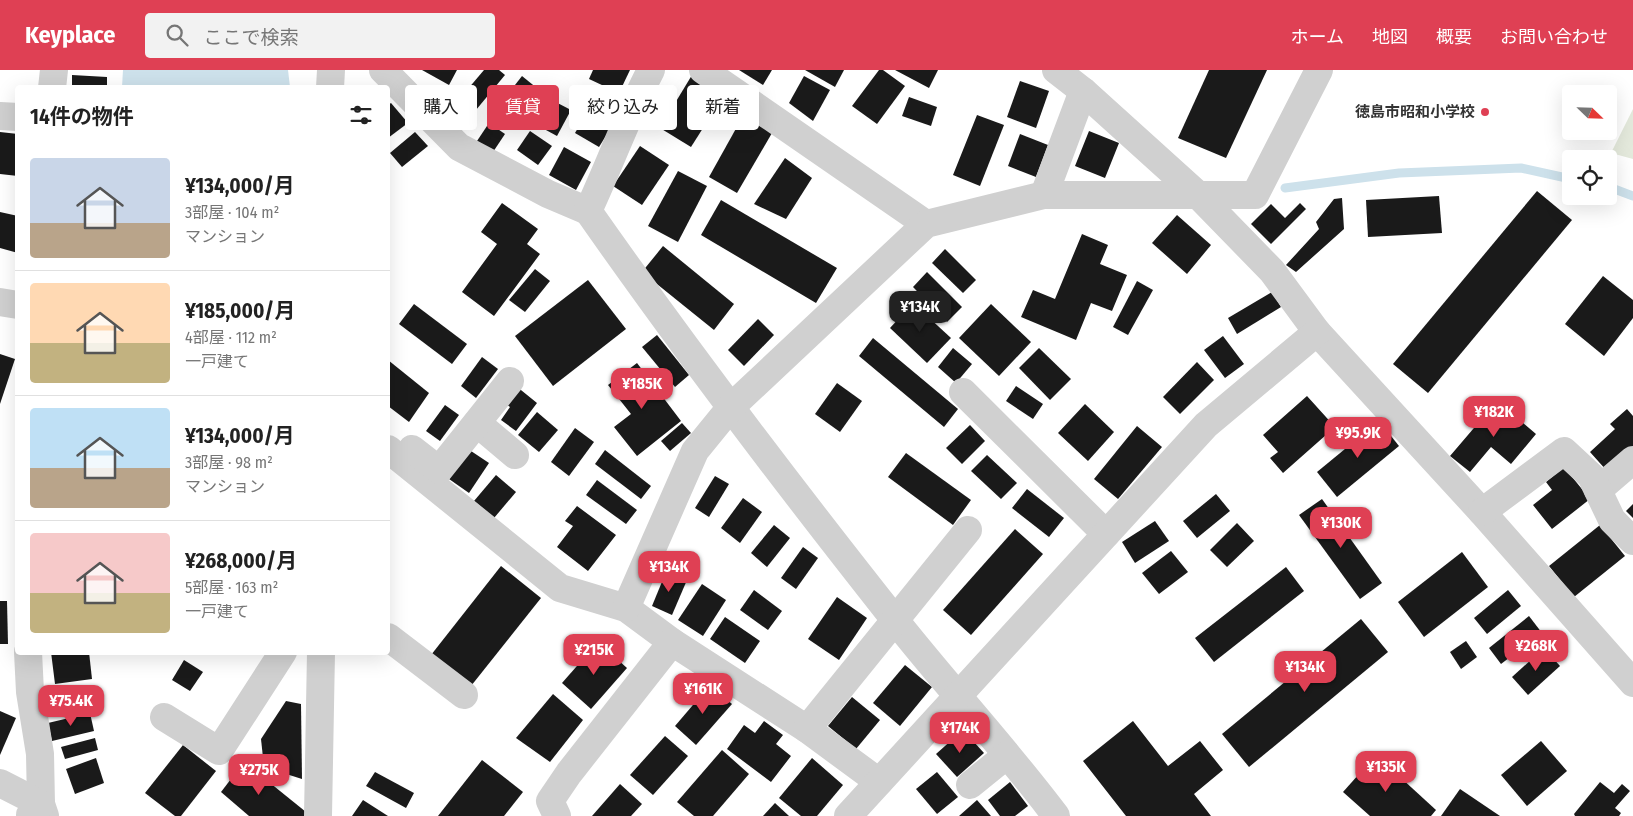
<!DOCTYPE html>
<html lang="ja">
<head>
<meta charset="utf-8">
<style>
	:root { --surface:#fff; --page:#f2f2f2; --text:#222; --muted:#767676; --line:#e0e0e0; --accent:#df4054 }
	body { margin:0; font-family:"Fira Sans Condensed","Noto Sans JP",sans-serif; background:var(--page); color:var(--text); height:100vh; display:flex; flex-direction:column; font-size:19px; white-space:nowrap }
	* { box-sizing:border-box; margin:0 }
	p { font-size:16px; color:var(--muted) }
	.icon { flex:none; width:28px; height:28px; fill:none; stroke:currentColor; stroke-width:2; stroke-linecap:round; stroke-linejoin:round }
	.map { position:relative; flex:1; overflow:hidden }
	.details { position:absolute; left:15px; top:15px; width:375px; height:570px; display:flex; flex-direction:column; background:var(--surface); border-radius:5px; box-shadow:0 5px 20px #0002 }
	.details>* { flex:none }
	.guide { position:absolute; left:405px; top:15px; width:475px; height:45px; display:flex; gap:10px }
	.needle { width:32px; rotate:113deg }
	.tools { position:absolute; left:1562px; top:15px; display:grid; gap:10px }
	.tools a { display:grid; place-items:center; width:55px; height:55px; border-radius:5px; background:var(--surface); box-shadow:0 5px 20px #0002; font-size:25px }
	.price { position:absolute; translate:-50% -42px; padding:0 11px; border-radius:10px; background:var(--accent); color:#fff; font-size:16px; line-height:32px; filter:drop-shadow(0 1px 2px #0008) }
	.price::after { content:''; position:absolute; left:50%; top:30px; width:15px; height:11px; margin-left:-8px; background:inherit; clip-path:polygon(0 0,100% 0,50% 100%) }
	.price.active { background:#222; color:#fff }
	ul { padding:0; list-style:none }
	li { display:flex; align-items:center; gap:15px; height:125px; padding:0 15px }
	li+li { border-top:1px solid var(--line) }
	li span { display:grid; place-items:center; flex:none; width:140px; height:100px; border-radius:5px; color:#555 }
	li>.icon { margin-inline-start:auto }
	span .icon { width:60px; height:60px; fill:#fffc; stroke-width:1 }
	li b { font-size:21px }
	h2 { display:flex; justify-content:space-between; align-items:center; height:60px; padding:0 15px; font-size:21px }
	.tag { padding:0 18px; border-radius:5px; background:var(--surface); box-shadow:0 5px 20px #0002; font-size:18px; line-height:45px }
	.tag.active { background:var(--accent); color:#fff }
	header { display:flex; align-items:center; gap:30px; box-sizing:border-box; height:70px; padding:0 25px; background:var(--accent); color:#fff }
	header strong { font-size:24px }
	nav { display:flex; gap:28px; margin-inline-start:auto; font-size:18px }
	.search { width:350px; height:45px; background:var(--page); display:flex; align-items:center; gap:12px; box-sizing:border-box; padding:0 18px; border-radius:5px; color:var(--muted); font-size:19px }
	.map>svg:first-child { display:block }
</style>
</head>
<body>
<header>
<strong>Keyplace</strong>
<div class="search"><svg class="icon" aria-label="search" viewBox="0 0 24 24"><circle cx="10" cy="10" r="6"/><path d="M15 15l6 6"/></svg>ここで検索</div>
<nav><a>ホーム</a><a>地図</a><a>概要</a><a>お問い合わせ</a></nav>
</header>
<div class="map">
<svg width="1633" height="746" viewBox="0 0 1633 746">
	<rect width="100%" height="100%" fill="#fff"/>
	<path fill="#e4e9dc" d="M1633 39V89L1611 83Z"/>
	<path fill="#cde1eb" d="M123 0H288L290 17H122Z"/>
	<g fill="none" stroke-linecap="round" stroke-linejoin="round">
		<g stroke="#cde1eb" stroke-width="9">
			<path d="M1609 117 1633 126"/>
			<path d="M1285 118 1399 103 1521 98 1571 109"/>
		</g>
	</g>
	<g fill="#1a1a1a">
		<path d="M422 0H457L449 15Z"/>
		<path d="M484 0H499L505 5 471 46 456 33Z"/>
		<path d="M593 0H630L619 23 589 9Z"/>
		<path d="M739 0H772L763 15Z"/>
		<path d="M805 0H844L835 17Z"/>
		<path d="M879 0H883L905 16 877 54 852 36Z"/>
		<path d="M895 0H938L929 18Z"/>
		<path d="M1209 0H1267L1226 88 1178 68Z"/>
		<path d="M72 5 107 7V18H72Z"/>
		<path d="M692 5 724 25 691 77 660 58Z"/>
		<path d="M522 6 538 19 507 58 491 46Z"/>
		<path d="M804 6 830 20 813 51 789 33Z"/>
		<path d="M1020 11 1049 21 1036 58 1007 47Z"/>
		<path d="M546 27 571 40 557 66 533 53Z"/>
		<path d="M909 27 937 37 931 56 902 46Z"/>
		<path d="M391 33 408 53 388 68V35Z"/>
		<path d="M588 41 612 56 599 77 575 63Z"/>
		<path d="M977 45 1004 55 980 116 953 105Z"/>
		<path d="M743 46 772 63 737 123 709 107Z"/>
		<path d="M489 53 505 64 493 82 477 71Z"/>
		<path d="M530 61 552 76 538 95 517 80Z"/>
		<path d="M1089 61 1119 73 1105 108 1075 96Z"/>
		<path d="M0 62 18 64V106L0 104Z"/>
		<path d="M415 62 428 76 402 97 390 83Z"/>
		<path d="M1020 64 1048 75 1036 107 1008 96Z"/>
		<path d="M640 76 669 95 642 135 613 116Z"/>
		<path d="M564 77 591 92 576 120 549 105Z"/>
		<path d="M785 88 812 108 786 149 754 134Z"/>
		<path d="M678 101 707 116 678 172 648 156Z"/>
		<path d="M1537 121 1572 150 1428 323 1393 294Z"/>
		<path d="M1439 126 1442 163 1368 167 1366 130Z"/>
		<path d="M1342 128 1344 159 1296 202 1286 195 1319 159 1316 152 1334 129Z"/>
		<path d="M721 130 837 198 816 233 701 165Z"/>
		<path d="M502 133 538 159 527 174 540 184 494 246 462 222 497 174 481 162Z"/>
		<path d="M1300 133 1306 139 1271 174 1251 154 1271 134 1285 148Z"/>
		<path d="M0 142 18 146V183L0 178Z"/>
		<path d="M1177 145 1211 175 1187 204 1152 173Z"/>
		<path d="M1082 164 1108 175 1100 194 1127 205 1112 241 1091 233 1076 270 1021 247 1033 220 1055 229Z"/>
		<path d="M663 176 734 234 714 260 642 202Z"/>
		<path d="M945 179 976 210 963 223 932 193Z"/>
		<path d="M535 199 550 211 525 242 509 230Z"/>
		<path d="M927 202 962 237 947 252 913 217Z"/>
		<path d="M1603 206 1633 230V248L1604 286 1565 254Z"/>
		<path d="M588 210 626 259 553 316 515 266Z"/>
		<path d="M1137 211 1153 220 1128 265 1113 257Z"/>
		<path d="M1272 222 1281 237 1237 264 1228 248Z"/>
		<path d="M913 233 951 268 927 293 890 258Z"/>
		<path d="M414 234 467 274 452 294 399 254Z"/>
		<path d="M991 234 1031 272 999 306 959 268Z"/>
		<path d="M758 249 774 265 744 296 728 280Z"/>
		<path d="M657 265 689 305 675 317 642 277Z"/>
		<path d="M1223 266 1244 294 1225 308 1204 280Z"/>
		<path d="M873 268 958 339 944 357 859 286Z"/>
		<path d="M953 278 972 294 956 313 938 297Z"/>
		<path d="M1039 278 1071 309 1050 330 1019 298Z"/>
		<path d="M0 284 15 289 0 334Z"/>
		<path d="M482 287 498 299 476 328 461 316Z"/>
		<path d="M388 290 429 323 409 352 388 336Z"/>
		<path d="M1197 292 1214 310 1180 344 1163 327Z"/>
		<path d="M637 293 681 351 637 386 614 357 631 344 608 315Z"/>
		<path d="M837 313 862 331 840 362 815 344Z"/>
		<path d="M516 316 537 333 516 361 501 350 510 337 503 332Z"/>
		<path d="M1016 316 1043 334 1033 349 1006 331Z"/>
		<path d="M1307 326 1335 357 1283 403 1270 388 1278 382 1263 365Z"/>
		<path d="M1497 331 1536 364 1511 394 1491 377 1470 402 1450 386Z"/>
		<path d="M1085 334 1114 362 1088 391 1058 363Z"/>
		<path d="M445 335 459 345 440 371 426 361Z"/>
		<path d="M1627 339 1633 346V377L1607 401 1590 382 1615 359 1610 354Z"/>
		<path d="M537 342 558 360 539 382 518 365Z"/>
		<path d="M1379 351 1399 376 1337 427 1317 402Z"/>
		<path d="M682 353 691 363 670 381 661 371Z"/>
		<path d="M970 355 985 371 962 394 946 378Z"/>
		<path d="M1137 356 1162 377 1118 429 1094 409Z"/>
		<path d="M575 358 594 372 569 406 551 392Z"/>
		<path d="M468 379 489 393 469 423 449 409Z"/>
		<path d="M605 380 651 416 641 429 595 394Z"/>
		<path d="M906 383 971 430 953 455 888 407Z"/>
		<path d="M987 385 1017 413 1001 429 971 401Z"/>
		<path d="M1564 397 1590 429 1552 459 1533 435 1552 420 1546 412Z"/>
		<path d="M496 405 516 422 494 448 474 431Z"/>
		<path d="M715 406 729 414 709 447 695 438Z"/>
		<path d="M597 410 637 440 626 454 586 425Z"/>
		<path d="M1027 419 1064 448 1049 467 1012 438Z"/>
		<path d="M1216 424 1230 441 1197 468 1183 451Z"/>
		<path d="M743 428 762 442 740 473 721 458Z"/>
		<path d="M1322 429 1382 513 1360 529 1299 445Z"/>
		<path d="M1633 434V448L1626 441Z"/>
		<path d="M577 436 616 465 588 501 557 477 573 456 565 451Z"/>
		<path d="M1155 451 1169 471 1135 493 1122 472Z"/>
		<path d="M1237 453 1254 471 1227 497 1210 480Z"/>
		<path d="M774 455 790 468 767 497 751 483Z"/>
		<path d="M1600 455 1625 486 1574 527 1549 496Z"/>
		<path d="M1015 459 1043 484 971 565 943 540Z"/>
		<path d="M803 477 818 488 796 519 781 508Z"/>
		<path d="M1171 481 1188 502 1159 524 1142 503Z"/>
		<path d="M1462 482 1488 517 1424 567 1398 532Z"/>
		<path d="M501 496 541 528 471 616 431 585Z"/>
		<path d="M1286 497 1304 521 1214 592 1195 568Z"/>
		<path d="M666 502 687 510 672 545 652 536Z"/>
		<path d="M702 514 726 530 703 566 678 550Z"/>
		<path d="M754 520 782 541 768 560 740 540Z"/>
		<path d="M1508 520 1521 536 1487 564 1474 548Z"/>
		<path d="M837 527 867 548 839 590 808 569Z"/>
		<path d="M0 531H7L8 574H0Z"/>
		<path d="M1529 546 1542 563 1501 594 1489 578Z"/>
		<path d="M725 547 760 571 745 593 710 569Z"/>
		<path d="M1361 549 1388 582 1249 697 1222 664Z"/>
		<path d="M1466 571 1477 587 1461 599 1450 582Z"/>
		<path d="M598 572 627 598 591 639 562 613Z"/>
		<path d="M1544 578 1560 596 1528 625 1512 607Z"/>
		<path d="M51 582H89L92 609 55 614Z"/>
		<path d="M184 590 203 602 190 621 172 610Z"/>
		<path d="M905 595 932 617 900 656 873 633Z"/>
		<path d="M92 615 94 633 52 640 49 621Z"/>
		<path d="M710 615 732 634 696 675 675 656Z"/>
		<path d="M553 624 583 650 550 692 516 668Z"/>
		<path d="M852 627 880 650 856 679 828 656Z"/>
		<path d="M286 631 301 634 302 709 264 697 261 669Z"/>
		<path d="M0 641 16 648 0 685Z"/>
		<path d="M90 643 94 661 52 671 48 653Z"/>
		<path d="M764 651 783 665 776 674 791 686 771 712 727 679 744 655 755 663Z"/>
		<path d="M1133 651 1168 696 1200 671 1223 700 1194 724 1211 746H1126L1083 691Z"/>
		<path d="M963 660 984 683 957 707 936 684Z"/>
		<path d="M665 666 688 686 653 725 630 705Z"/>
		<path d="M95 668 98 680 65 689 61 677Z"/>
		<path d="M1541 671 1567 701 1527 736 1501 705Z"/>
		<path d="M183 675 216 701 181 746H175L145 723Z"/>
		<path d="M722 680 749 704 713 746H694L677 732Z"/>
		<path d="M1376 685 1436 740 1431 746H1370L1343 722Z"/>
		<path d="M96 688 104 713 75 724 66 699Z"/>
		<path d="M812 688 843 715 817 746H801L779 728Z"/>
		<path d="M482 690 523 722 504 746H438Z"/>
		<path d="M244 692 306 742V746H249L221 722Z"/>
		<path d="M375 702 414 723 406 738 366 716Z"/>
		<path d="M937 702 958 727 937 744 916 719Z"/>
		<path d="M1010 712 1028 736 1015 746H1000L988 730Z"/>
		<path d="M1600 712 1614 723 1622 714 1630 721 1615 738 1621 743 1619 746H1575L1574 744Z"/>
		<path d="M620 714 642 734 631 746H592Z"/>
		<path d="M1460 719 1500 746H1441Z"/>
		<path d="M363 730 388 746H352Z"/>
		<path d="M977 730 991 746H959Z"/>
		<path d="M775 733 789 746H763Z"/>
	</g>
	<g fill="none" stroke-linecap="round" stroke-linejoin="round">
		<g stroke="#d0d0d0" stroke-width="28">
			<path d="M383 0 459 77 548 124 588 141C610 94 627 46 651 0"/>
			<path d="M703 0 926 154"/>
			<path d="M1056 0 1083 21 1197 124 1272 201 1317 262 1482 442 1633 613"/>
			<path d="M52 18 54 0"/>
			<path d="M330 18 331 0"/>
			<path d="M0 46 18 47"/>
			<path d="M1044 125 1083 21"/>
			<path d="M588 141C686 281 789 416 895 550 947 616 1005 678 1056 746"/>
			<path d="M0 232 18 235"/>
			<path d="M963 322 1106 464"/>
			<path d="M477 353 515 385"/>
			<path d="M388 379 560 518 626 538 672 572 807 659 879 712"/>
			<path d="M412 379 439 400 510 311"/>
			<path d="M1598 420 1633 390"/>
			<path d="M1482 442 1564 381 1591 406 1612 450 1633 471"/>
			<path d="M626 538 695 381 730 338 926 154 1044 125H1255L1319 0"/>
			<path d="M388 567 464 625"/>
			<path d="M28 582 30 622 40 684 41 734 45 746"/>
			<path d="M164 647 219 681 283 582"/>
			<path d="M807 659 968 460"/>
			<path d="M0 713 41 734 30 745"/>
			<path d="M970 715 1007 685"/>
			<path d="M318 746 321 582"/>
			<path d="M557 746 550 731 569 703 672 572"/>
			<path d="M848 746 1206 355 1317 262"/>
		</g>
	</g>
	<circle fill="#df4054" stroke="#fff" stroke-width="2" cx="1485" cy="42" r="5"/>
	<g text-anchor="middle" stroke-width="5" stroke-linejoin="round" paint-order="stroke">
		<g font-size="15" font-weight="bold" fill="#333" stroke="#fff" text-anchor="end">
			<text x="1475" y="47">徳島市昭和小学校</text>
		</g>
	</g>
</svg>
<div class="tools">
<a><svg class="needle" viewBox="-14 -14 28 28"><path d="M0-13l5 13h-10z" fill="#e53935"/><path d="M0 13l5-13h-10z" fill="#767676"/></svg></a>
<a><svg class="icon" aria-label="locate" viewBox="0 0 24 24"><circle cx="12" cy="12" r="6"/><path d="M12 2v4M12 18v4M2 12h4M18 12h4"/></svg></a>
</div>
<b class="price active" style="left:920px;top:263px">¥134K</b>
<b class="price" style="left:642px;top:340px">¥185K</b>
<b class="price" style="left:1494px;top:368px">¥182K</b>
<b class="price" style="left:1358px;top:389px">¥95.9K</b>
<b class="price" style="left:1341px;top:479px">¥130K</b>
<b class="price" style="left:669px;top:523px">¥134K</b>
<b class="price" style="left:1536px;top:602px">¥268K</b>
<b class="price" style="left:594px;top:606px">¥215K</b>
<b class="price" style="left:1305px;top:623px">¥134K</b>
<b class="price" style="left:703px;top:645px">¥161K</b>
<b class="price" style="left:71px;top:657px">¥75.4K</b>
<b class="price" style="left:960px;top:684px">¥174K</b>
<b class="price" style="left:1386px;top:723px">¥135K</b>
<b class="price" style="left:259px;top:726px">¥275K</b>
<div class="guide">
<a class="tag">購入</a>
<a class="tag active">賃貸</a>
<a class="tag">絞り込み</a>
<a class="tag">新着</a>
</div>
<section class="details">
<h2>14件の物件<svg class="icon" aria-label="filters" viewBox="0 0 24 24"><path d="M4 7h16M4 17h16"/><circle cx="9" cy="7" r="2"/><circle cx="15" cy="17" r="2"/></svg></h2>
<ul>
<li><span style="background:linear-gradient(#c9d6e8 65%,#b9a48a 0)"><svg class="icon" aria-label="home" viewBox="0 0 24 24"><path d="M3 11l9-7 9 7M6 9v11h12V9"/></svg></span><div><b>¥134,000/月</b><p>3部屋 · 104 m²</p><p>マンション</p></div></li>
<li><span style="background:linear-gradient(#ffd9b3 60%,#c2b280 0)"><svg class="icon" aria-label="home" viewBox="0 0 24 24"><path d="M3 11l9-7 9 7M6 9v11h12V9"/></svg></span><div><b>¥185,000/月</b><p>4部屋 · 112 m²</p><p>一戸建て</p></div></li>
<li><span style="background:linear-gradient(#bfe0f5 60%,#b9a48a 0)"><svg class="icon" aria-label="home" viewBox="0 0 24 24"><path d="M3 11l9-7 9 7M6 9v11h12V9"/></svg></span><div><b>¥134,000/月</b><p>3部屋 · 98 m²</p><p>マンション</p></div></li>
<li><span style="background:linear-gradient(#f6c9c9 60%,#c2b280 0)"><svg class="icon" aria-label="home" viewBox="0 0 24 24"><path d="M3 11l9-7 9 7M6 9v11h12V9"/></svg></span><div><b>¥268,000/月</b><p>5部屋 · 163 m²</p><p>一戸建て</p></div></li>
</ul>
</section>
</div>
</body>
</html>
